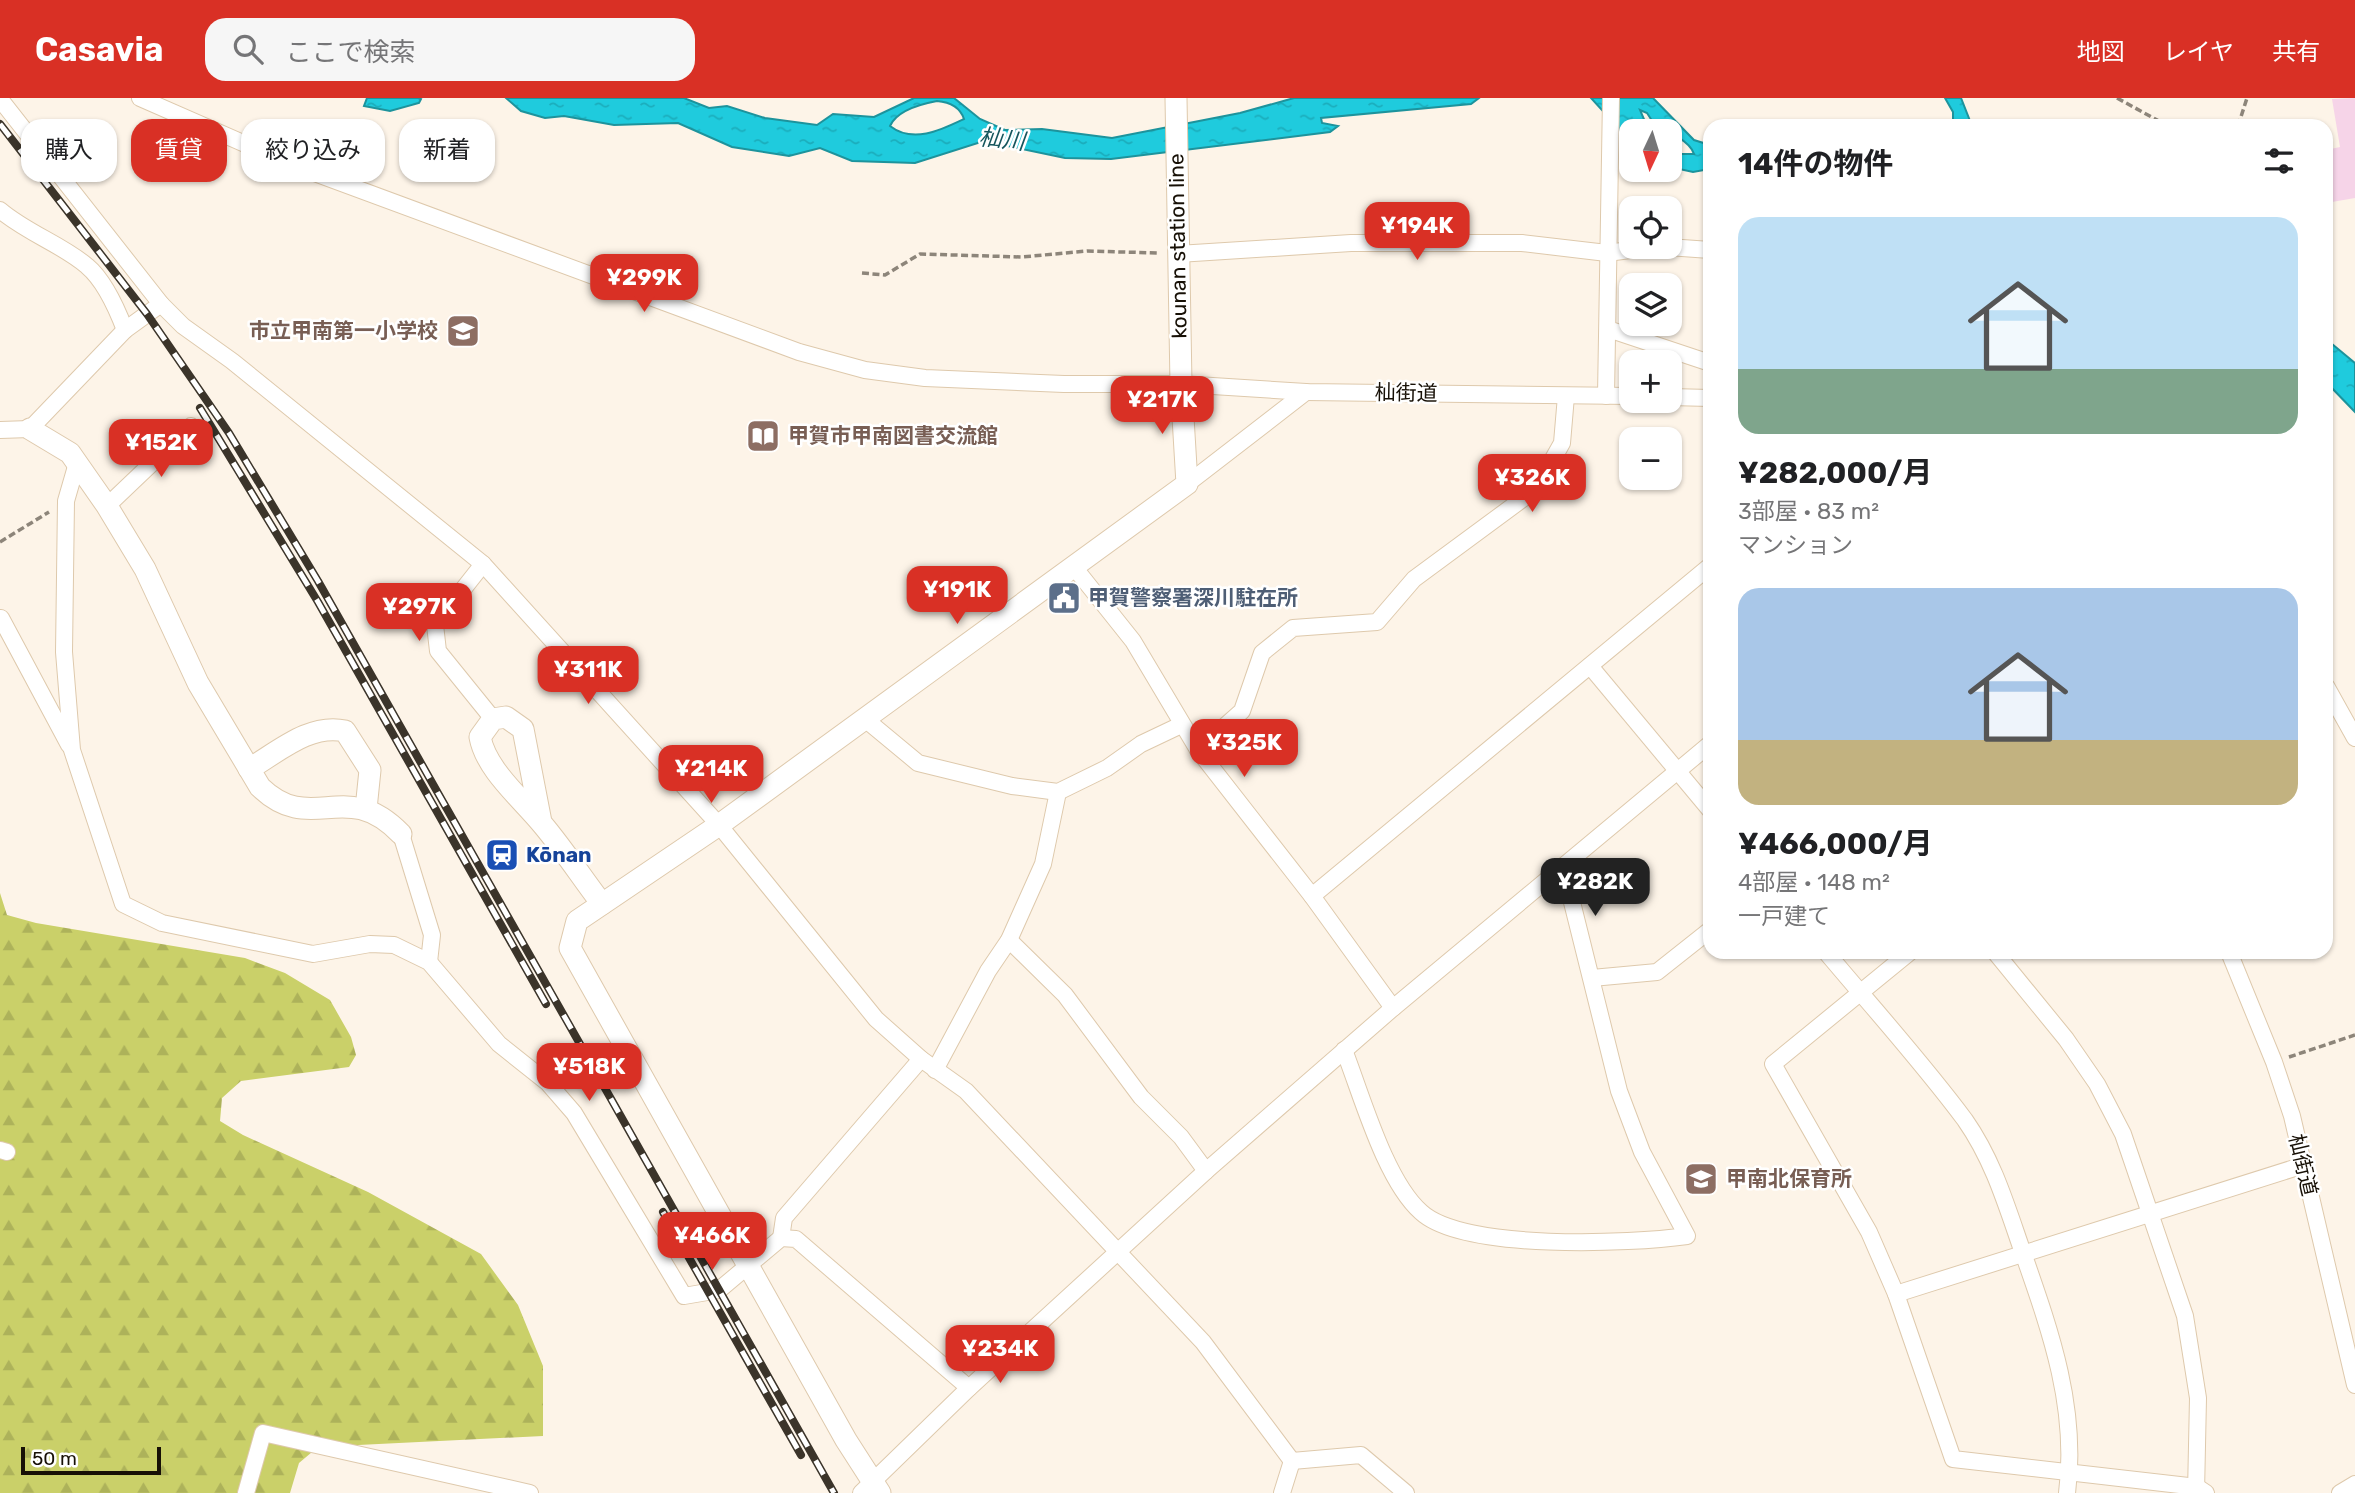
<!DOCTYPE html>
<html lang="ja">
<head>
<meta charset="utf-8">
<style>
	:root { --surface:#fff; --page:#f6f6f6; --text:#202124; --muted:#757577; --accent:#d93025 }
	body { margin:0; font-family:Rubik,"Noto Sans JP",sans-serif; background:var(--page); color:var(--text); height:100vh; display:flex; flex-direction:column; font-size:26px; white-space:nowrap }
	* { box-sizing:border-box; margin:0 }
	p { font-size:23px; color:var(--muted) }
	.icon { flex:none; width:38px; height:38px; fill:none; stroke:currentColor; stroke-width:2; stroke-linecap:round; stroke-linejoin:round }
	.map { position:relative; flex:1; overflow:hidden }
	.sheet { position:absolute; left:1703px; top:21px; width:630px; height:840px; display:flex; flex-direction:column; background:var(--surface); border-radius:21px; box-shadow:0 2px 5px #0004 }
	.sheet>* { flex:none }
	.banner { position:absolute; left:21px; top:21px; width:665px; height:63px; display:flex; gap:14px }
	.needle { width:46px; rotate:184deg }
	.fabs { position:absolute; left:1619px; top:21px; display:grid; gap:14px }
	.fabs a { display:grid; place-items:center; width:63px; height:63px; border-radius:14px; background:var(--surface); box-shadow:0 2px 5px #0004; font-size:35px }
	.scale { position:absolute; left:21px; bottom:18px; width:140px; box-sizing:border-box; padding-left:7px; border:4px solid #171006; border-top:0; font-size:19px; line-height:24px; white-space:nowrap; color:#171006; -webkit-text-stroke:5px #fff; paint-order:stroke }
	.price { position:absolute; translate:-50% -60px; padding:0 16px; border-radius:14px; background:var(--accent); color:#fff; font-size:23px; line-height:46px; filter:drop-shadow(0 2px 4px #0008) }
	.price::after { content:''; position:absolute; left:50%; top:42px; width:21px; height:16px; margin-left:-10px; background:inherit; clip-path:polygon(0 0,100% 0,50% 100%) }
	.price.on { background:#222; color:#fff }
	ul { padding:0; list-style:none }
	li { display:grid; align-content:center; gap:14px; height:371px; padding:0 35px }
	li span { display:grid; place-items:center; height:217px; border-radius:21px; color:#555 }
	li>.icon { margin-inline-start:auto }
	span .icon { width:126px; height:126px; fill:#fffc; stroke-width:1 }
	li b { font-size:30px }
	h2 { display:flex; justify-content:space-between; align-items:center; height:84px; padding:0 35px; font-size:30px }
	.tag { padding:0 24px; border-radius:21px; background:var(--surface); box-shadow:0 2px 5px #0004; font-size:24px; line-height:63px }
	.tag.on { background:var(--accent); color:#fff }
	header { display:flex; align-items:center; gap:42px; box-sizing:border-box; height:98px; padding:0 35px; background:var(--accent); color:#fff }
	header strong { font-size:33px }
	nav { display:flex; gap:38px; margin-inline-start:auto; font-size:24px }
	.search { width:490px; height:63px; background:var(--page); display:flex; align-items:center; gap:18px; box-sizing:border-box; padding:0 24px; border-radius:21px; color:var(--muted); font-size:26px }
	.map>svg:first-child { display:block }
</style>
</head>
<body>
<header>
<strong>Casavia</strong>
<div class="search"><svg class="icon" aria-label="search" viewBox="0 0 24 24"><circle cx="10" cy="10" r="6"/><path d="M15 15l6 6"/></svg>ここで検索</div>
<nav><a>地図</a><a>レイヤ</a><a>共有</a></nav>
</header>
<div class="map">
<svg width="2355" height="1395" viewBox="0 0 2355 1395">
	<defs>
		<pattern id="forest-firs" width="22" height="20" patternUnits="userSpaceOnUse" patternTransform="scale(1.75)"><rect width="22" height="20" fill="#cad069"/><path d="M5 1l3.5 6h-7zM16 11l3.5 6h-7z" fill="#adb25a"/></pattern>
		<pattern id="water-ripples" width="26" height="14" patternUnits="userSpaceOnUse" patternTransform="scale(1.75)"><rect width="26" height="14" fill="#1fcbdd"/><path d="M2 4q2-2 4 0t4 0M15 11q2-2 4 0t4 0" fill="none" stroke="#1badbc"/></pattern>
	</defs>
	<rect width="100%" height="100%" fill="#fdf4e8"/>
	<path fill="url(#forest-firs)" d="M0 795 7 817 36 825 245 860 285 875 330 902 351 939 356 957 349 969 241 983 222 1000 220 1023 243 1037 368 1094 481 1156 518 1207 543 1268V1338L318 1349 299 1365 290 1395H0Z"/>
	<g fill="url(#water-ripples)" stroke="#1d939c" stroke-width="2" fill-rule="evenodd">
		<path d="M367 0H418L421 1 419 5 390 13 364 8Z"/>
		<path d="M506 0H684L709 10 727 8 765 20 817 27 833 16 874 19 914 0H954L980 21 1005 32 1042 31 1112 40 1240 15 1294 0H1479L1471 6 1321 20 1322 25 1338 28 1330 34 1111 61 1065 60 984 43 915 65 852 63 820 50 789 58 732 49 678 25 614 27 564 18 545 20 521 13ZM937 3C949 4 960 9 964 21 941 32 913 46 890 28 897 12 921 6 937 3Z"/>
		<path d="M1591 0H1653L1694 42 1710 47V71L1693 74 1670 69V56H1694C1690 43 1668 33 1656 29L1647 15 1640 12 1649 33H1631V44Z"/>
		<path d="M1945 0H1961L1972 28H1953V14Z"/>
		<path d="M2326 241 2355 265V314L2326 284Z"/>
	</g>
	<path fill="#f6d4e8" d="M2355 0V100L2332 104 2326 52 2340 49 2332 1Z"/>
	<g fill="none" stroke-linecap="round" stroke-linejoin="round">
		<defs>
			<g id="street">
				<path d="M140 0 293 67 799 254 865 272 925 280 1064 286H1181L1306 294 1631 298"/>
				<path d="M0 1 161 206 183 228 232 263 483 466 719 727 876 921 921 961 966 993 1203 1244 1292 1363 1282 1395"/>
				<path d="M0 112C27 135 63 147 87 168 105 183 117 211 125 232"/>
				<path d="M1668 149 1710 152"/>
				<path d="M1178 156 1351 145H1522L1607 155 1653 149"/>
				<path d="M1608 231 1710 265"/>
				<path d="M1606 298 1611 0"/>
				<path d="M1670 299 1710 300"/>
				<path d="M0 332 30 331 125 232 161 206"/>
				<path d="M77 365 66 403 64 554 72 652 123 806 162 825 313 856 370 846 394 847 429 864 499 946 548 985 574 1015 684 1198 719 1192 781 1140 796 1141 969 1290"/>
				<path d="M1187 386 1306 294"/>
				<path d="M107 408 191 328"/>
				<path d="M483 466 435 527 438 553 493 621"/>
				<path d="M1074 469 1133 543 1198 652 1312 798 1393 910"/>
				<path d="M1 520 69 647"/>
				<path d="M1590 568 1710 712"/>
				<path d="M2326 588 2355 640"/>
				<path d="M865 621 918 665 1012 688 1058 694 1107 670 1141 646 1181 627"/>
				<path d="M1198 652 1242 613 1262 555 1293 530 1377 524 1414 481 1536 391 1562 345 1566 298"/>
				<path d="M401 736 432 837 429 864"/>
				<path d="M1312 798 1710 468"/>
				<path d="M1009 842 1065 897 1141 999 1181 1039 1206 1073"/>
				<path d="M1826 854C1872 909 1922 964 1965 1022 1993 1062 2006 1106 2022 1152 2050 1232 2078 1309 2067 1395"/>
				<path d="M1910 854 1773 966 1869 1134 1896 1196 1953 1361 2197 1389 2206 1395"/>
				<path d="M1995 854 2066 941 2097 986 2123 1036 2185 1218 2198 1300 2196 1395"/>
				<path d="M2229 854 2274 964 2292 1018 2355 1287"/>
				<path d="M1592 880 1657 874 1710 832"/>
				<path d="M1344 952C1362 998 1385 1082 1421 1114 1463 1153 1631 1146 1687 1138L1642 1054 1619 993 1563 768"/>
				<path d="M935 972 988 873 1009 842 1043 766 1058 694"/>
				<path d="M0 1052 7 1054"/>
				<path d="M781 1140 784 1120 921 961"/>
				<path d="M1896 1196 2304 1067"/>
				<path d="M1292 1363 1361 1357 1406 1395"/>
				<path d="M246 1395 263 1335 530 1395"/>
				<path d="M861 1395 969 1290 1206 1073 1393 910 1710 646"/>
				<path d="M2340 1395 2355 1386"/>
			</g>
			<g id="secondary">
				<path d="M30 331 70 355 107 408 145 471 198 585 260 689C312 739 345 678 401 736"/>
				<path d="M249 671C278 654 310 625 345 633L370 672 366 711"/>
				<path d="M541 724 523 631 506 619 493 621 480 639C486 672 522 701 543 727 564 752 582 780 602 806"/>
				<path d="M880 1395 846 1342 570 850 577 823 719 727 1187 386 1181 286 1176 0"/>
			</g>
		</defs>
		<use href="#street" stroke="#dec9ac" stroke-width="18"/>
		<use href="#secondary" stroke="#dec9ac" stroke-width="23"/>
		<g stroke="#8d857a" stroke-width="3.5" stroke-dasharray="7 3.5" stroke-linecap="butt">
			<path d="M2117 0 2168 28"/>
			<path d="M2238 28 2247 0"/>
			<path d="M862 175 885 177 920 156 1022 159 1087 153 1158 155"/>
			<path d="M0 444 49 414"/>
			<path d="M2289 959 2355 937"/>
		</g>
		<use href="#street" stroke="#fff" stroke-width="16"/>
		<use href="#secondary" stroke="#fff" stroke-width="21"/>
		<defs>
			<g id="rail">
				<path d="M0 26 147 216 229 335 318 483 834 1395"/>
				<path d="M200 310 318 504 546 906"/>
				<path d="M663 1114 801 1357"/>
			</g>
		</defs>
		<use href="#rail" stroke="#3b342a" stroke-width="8"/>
		<use href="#rail" stroke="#fff" stroke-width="5" stroke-dasharray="16" stroke-linecap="butt"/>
	</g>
	<defs>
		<symbol id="school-square" viewBox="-11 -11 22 22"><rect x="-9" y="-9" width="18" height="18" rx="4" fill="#8d6e63" stroke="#fff"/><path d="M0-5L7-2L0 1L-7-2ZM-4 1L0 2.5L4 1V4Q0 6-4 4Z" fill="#fff"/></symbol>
		<symbol id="library-square" viewBox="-11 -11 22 22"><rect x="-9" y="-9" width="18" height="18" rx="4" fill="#8d6e63" stroke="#fff"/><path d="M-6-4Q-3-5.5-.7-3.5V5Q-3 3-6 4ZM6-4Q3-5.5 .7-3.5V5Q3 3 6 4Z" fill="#fff"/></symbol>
		<symbol id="civic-square" viewBox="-11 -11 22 22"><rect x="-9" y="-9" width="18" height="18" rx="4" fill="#5c6f8a" stroke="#fff"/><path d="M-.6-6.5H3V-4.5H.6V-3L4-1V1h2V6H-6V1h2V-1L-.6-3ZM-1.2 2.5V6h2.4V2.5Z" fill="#fff"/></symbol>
		<symbol id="station-square" viewBox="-11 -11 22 22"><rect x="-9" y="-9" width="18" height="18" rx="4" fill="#1a4fb4" stroke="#fff"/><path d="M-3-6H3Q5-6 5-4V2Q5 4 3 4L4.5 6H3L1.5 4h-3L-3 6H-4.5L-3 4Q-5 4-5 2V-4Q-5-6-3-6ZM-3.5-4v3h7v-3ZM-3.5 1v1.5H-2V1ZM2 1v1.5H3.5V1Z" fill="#fff"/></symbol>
	</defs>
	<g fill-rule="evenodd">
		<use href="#school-square" x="444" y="214" width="38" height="38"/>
		<use href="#library-square" x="744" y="319" width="38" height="38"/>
		<use href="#civic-square" x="1045" y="481" width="38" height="38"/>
		<use href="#station-square" x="483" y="738" width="38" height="38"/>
		<use href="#school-square" x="1682" y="1062" width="38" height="38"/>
	</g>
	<g text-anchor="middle" stroke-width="5" stroke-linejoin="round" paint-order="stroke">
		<g font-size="21" fill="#171006" stroke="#fff">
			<text transform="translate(1178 148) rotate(-91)" y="7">kounan station line</text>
			<text transform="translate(1406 295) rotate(1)" y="7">杣街道</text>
			<text transform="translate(2303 1067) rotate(77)" y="7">杣街道</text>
		</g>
		<g font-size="21" font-weight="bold" fill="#785e54" stroke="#fff" text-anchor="start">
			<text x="438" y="240" text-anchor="end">市立甲南第一小学校</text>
			<text x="788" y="345">甲賀市甲南図書交流館</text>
			<text x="1726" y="1088">甲南北保育所</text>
		</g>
		<g font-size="21" font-weight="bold" fill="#4e5e75" stroke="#fff" text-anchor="start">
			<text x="1088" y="507">甲賀警察署深川駐在所</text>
		</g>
		<g font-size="21" font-weight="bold" fill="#164399" stroke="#fff" text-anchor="start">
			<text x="526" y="764">Kōnan</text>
		</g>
		<g font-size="23" font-style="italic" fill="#16565d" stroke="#fff">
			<text transform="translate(1002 41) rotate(6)" y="8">杣川</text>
		</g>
	</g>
</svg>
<div class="fabs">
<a><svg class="needle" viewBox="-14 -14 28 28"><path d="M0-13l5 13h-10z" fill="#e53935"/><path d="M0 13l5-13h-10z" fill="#757577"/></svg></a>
<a><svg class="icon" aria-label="locate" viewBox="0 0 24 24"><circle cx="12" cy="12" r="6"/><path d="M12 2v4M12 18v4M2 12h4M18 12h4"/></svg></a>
<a><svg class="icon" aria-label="layers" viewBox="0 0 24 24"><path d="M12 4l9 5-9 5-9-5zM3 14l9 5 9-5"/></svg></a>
<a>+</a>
<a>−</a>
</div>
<div class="scale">50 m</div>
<b class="price" style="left:1417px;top:164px">¥194K</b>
<b class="price" style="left:644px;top:216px">¥299K</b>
<b class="price" style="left:1162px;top:338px">¥217K</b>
<b class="price" style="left:161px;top:381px">¥152K</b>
<b class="price" style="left:1532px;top:416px">¥326K</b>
<b class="price" style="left:957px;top:528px">¥191K</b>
<b class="price" style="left:419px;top:545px">¥297K</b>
<b class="price" style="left:588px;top:608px">¥311K</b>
<b class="price" style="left:1244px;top:681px">¥325K</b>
<b class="price" style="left:711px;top:707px">¥214K</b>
<b class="price on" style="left:1595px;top:820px">¥282K</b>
<b class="price" style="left:589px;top:1005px">¥518K</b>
<b class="price" style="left:712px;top:1174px">¥466K</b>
<b class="price" style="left:1000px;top:1287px">¥234K</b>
<div class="banner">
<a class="tag">購入</a>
<a class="tag on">賃貸</a>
<a class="tag">絞り込み</a>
<a class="tag">新着</a>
</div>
<section class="sheet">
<h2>14件の物件<svg class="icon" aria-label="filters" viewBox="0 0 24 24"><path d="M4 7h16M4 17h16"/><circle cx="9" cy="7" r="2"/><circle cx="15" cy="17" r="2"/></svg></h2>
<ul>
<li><span style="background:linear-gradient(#bfe0f5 70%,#7fa58c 0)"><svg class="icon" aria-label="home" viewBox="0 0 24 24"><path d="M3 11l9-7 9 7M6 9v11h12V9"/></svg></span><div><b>¥282,000/月</b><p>3部屋 · 83 m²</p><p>マンション</p></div></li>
<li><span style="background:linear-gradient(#a9c7e8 70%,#c2b280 0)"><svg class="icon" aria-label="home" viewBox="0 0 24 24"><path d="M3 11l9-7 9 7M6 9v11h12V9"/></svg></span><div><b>¥466,000/月</b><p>4部屋 · 148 m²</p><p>一戸建て</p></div></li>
</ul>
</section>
</div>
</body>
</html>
